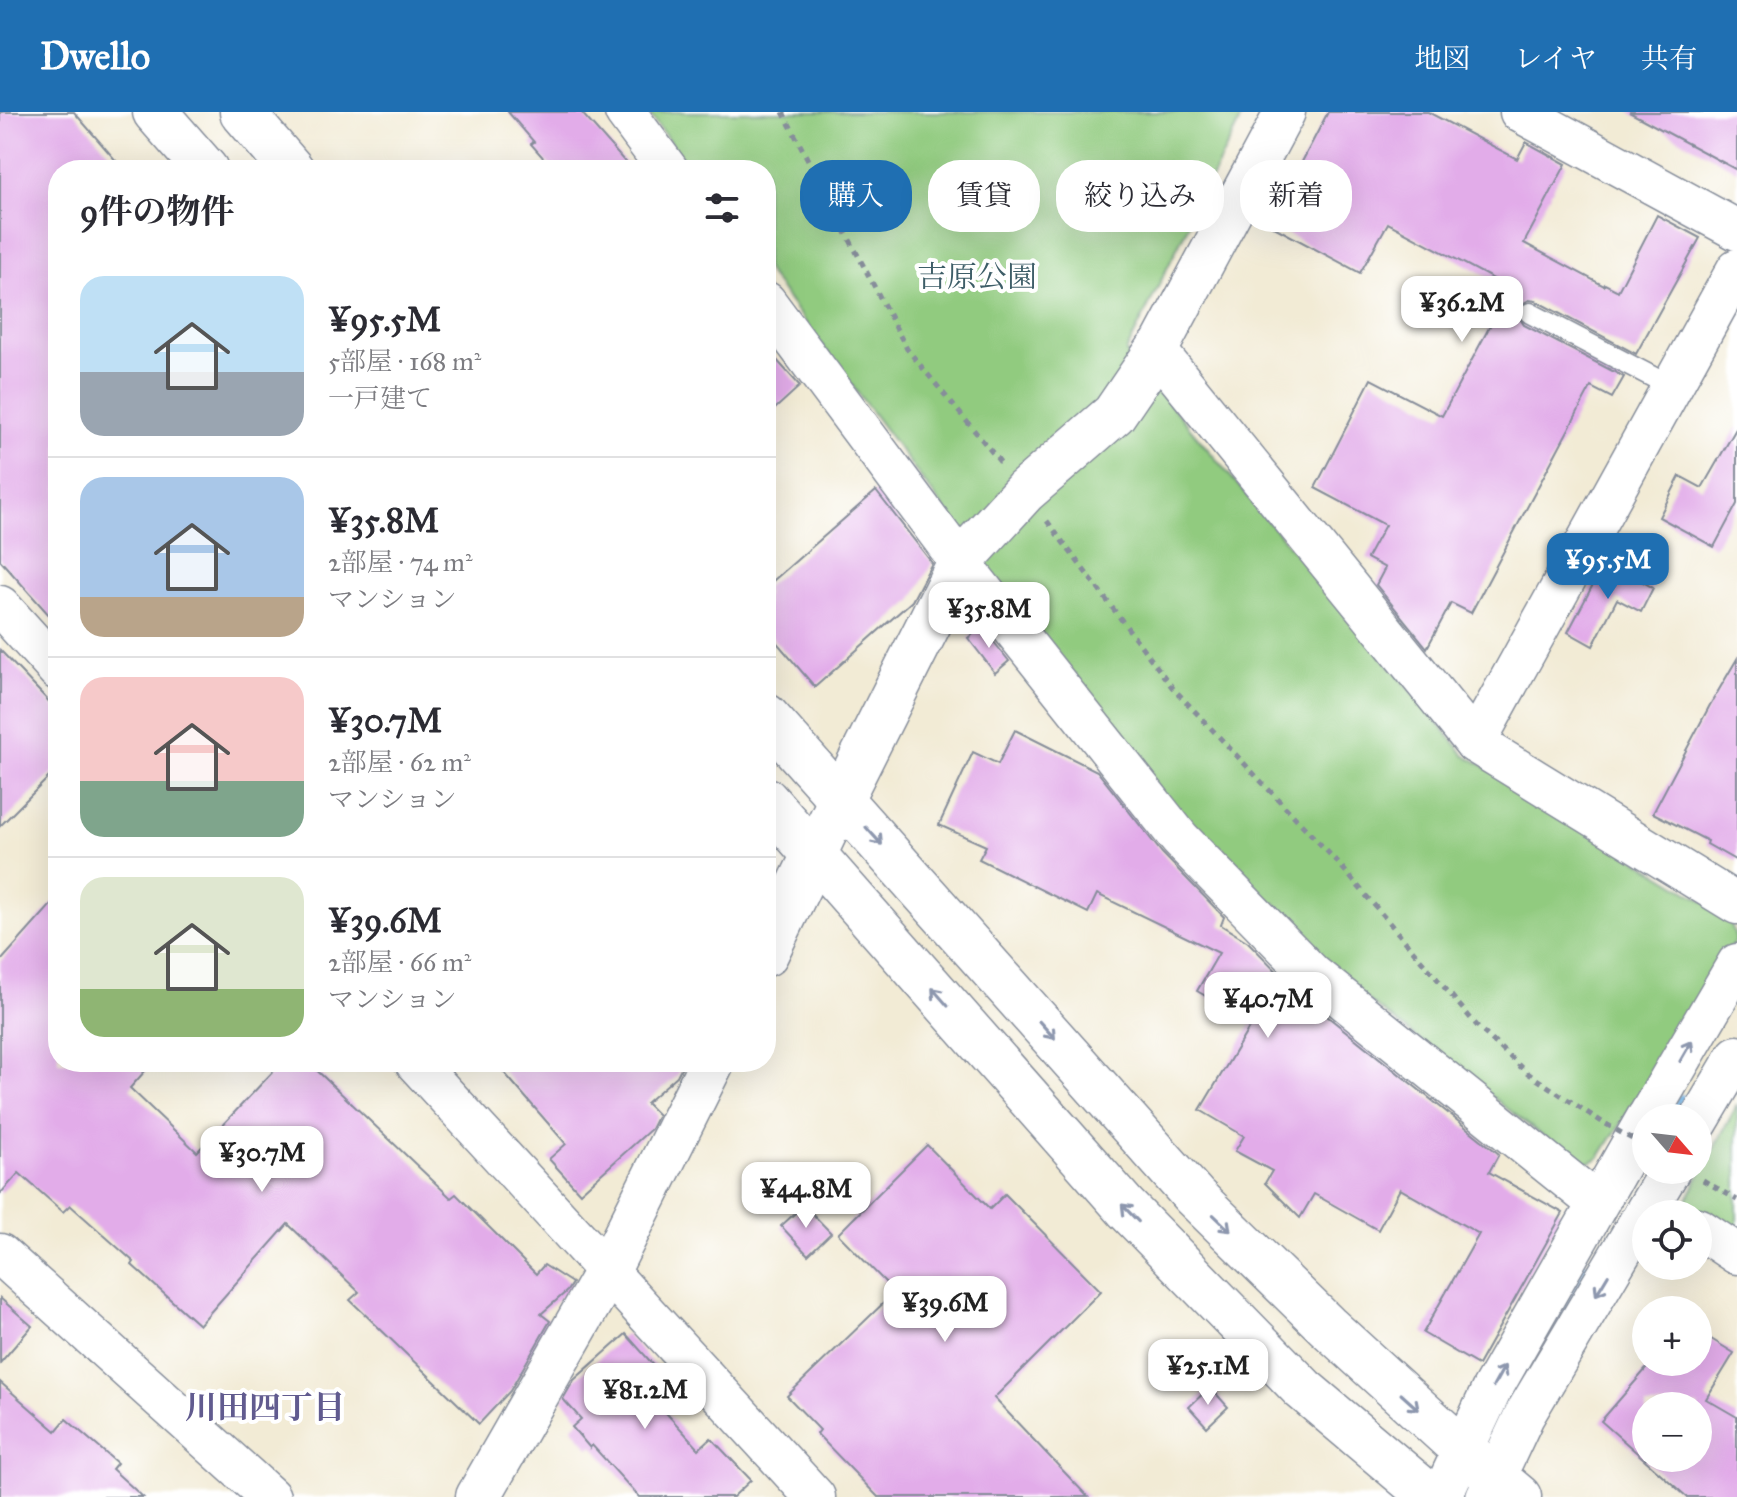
<!DOCTYPE html>
<html lang="ja">
<head>
<meta charset="utf-8">
<style>
	:root { --surface:#fff; --page:#f7f7f7; --text:#2b2b33; --muted:#7c7c81; --line:#e1e1e2; --accent:#1f6fb2 }
	body { margin:0; font-family:"IM FELL Great Primer","Noto Serif JP",serif; background:var(--page); color:var(--text); height:100vh; display:flex; flex-direction:column; font-size:30px; white-space:nowrap }
	* { box-sizing:border-box; margin:0 }
	p { font-size:26px; color:var(--muted) }
	.icon { flex:none; width:44px; height:44px; fill:none; stroke:currentColor; stroke-width:2; stroke-linecap:round; stroke-linejoin:round }
	.map { position:relative; flex:1; overflow:hidden }
	.sheet { position:absolute; left:48px; top:48px; width:728px; height:912px; display:flex; flex-direction:column; background:var(--surface); border-radius:32px; box-shadow:0 8px 32px #0002 }
	.sheet>* { flex:none }
	.guide { position:absolute; left:800px; top:48px; width:760px; height:72px; display:flex; gap:16px }
	.needle { width:52px; rotate:118deg }
	.buttons { position:absolute; left:1632px; top:992px; display:grid; gap:16px }
	.buttons a { display:grid; place-items:center; width:80px; height:80px; border-radius:50%; background:var(--surface); box-shadow:0 8px 32px #0002; font-size:40px }
	.price { position:absolute; translate:-50% -68px; padding:0 18px; border-radius:16px; background:#fff; color:#222; font-size:26px; line-height:52px; filter:drop-shadow(0 2px 4px #0008) }
	.price::after { content:''; position:absolute; left:50%; top:48px; width:24px; height:18px; margin-left:-12px; background:inherit; clip-path:polygon(0 0,100% 0,50% 100%) }
	.price.on { background:var(--accent); color:#fff }
	ul { padding:0; list-style:none }
	li { display:flex; align-items:center; gap:24px; height:200px; padding:0 32px }
	li+li { border-top:2px solid var(--line) }
	li span { display:grid; place-items:center; flex:none; width:224px; height:160px; border-radius:24px; color:#555 }
	li>.icon { margin-inline-start:auto }
	span .icon { width:96px; height:96px; fill:#fffc; stroke-width:1 }
	li b { font-size:34px }
	h2 { display:flex; justify-content:space-between; align-items:center; height:96px; padding:0 32px; font-size:34px }
	.tag { padding:0 28px; border-radius:32px; background:var(--surface); box-shadow:0 8px 32px #0002; font-size:28px; line-height:72px }
	.tag.on { background:var(--accent); color:#fff }
	header { display:flex; align-items:center; gap:48px; box-sizing:border-box; height:112px; padding:0 40px; background:var(--accent); color:#fff }
	header strong { font-size:38px }
	nav { display:flex; gap:44px; margin-inline-start:auto; font-size:28px }
	.map>svg:first-child { display:block }
</style>
</head>
<body>
<header>
<strong>Dwello</strong>
<nav><a>地図</a><a>レイヤ</a><a>共有</a></nav>
</header>
<div class="map">
<svg width="1737" height="1385" viewBox="0 0 1737 1385">
	<rect width="100%" height="100%" fill="#fff"/>
	<filter id="ink" filterUnits="userSpaceOnUse"><feTurbulence type="fractalNoise" baseFrequency=".0125" numOctaves="2"/><feDisplacementMap in="SourceGraphic" scale="16" xChannelSelector="R" yChannelSelector="G"/><feConvolveMatrix kernelMatrix="1 2 1 2 8 2 1 2 1" color-interpolation-filters="sRGB"/></filter>
	<filter id="wash" filterUnits="userSpaceOnUse"><feTurbulence type="fractalNoise" baseFrequency=".006" numOctaves="4" result="noise"/><feDisplacementMap in="SourceGraphic" scale="32" xChannelSelector="R" yChannelSelector="G"/><feGaussianBlur stdDeviation="1.8" result="paint"/><feColorMatrix in="noise" values="0 0 0 0 0 0 0 0 0 0 0 0 0 0 0 0 0 1.4 0 .05"/><feComposite in="paint" operator="in"/></filter>
	<g filter="url(#wash)">
		<rect width="100%" height="100%" fill="#f2ebd5"/>
		<g fill="#91cb7f" stroke="#567d6e" stroke-width="2">
			<path d="M648 0H1244L1126 240 1464 642 1729 805 1736 828 1599 1046 1581 1054 1319 850 1197 727 994 464 766 158V58H691Z"/>
			<path d="M1737 993V1125L1685 1091Z"/>
		</g>
		<g fill="none" stroke-linecap="round" stroke-linejoin="round">
			<g stroke="#72b3e6" stroke-width="10">
				<path d="M1670 1006 1681 987"/>
				<path d="M1628 1078 1646 1048"/>
				<path d="M1509 1291 1585 1155"/>
			</g>
		</g>
		<g id="blocks">
			<g fill="#e2ace9" fill-rule="evenodd">
				<path d="M0 0H74L124 58H58V513L0 448Z"/>
				<path d="M508 0H581L632 58H554L531 32 534 30Z"/>
				<path d="M1328 0H1428L1517 47 1526 30 1566 52 1524 131 1604 174 1605 172 1618 179 1657 103 1700 126 1636 242 1536 189 1529 188 1519 194 1517 202 1524 213 1624 265 1612 286 1591 275 1471 501 1451 491 1427 536 1376 473 1385 456 1367 446 1385 413 1315 376 1371 267 1442 304 1491 212 1480 207 1499 170 1388 111 1360 161 1261 108 1286 63 1293 67Z"/>
				<path d="M1629 0H1737V58Z"/>
				<path d="M766 236 800 274 766 305Z"/>
				<path d="M1737 315V392L1714 435 1659 405 1680 364 1702 376Z"/>
				<path d="M876 379 932 451 912 489 815 575 766 518V475Z"/>
				<path d="M1606 448 1653 476 1641 500 1617 487 1593 534 1568 520Z"/>
				<path d="M982 515 1009 549 995 561 968 526Z"/>
				<path d="M0 538 58 599V656L0 714Z"/>
				<path d="M1737 547V749L1707 732 1708 729 1653 701 1710 593Z"/>
				<path d="M1015 618 1097 659 1162 741 1224 805 1221 813 1248 830 1297 880 1499 1042 1489 1060 1563 1101 1478 1253 1423 1221 1479 1122 1400 1077 1378 1118 1314 1082 1300 1106 1265 1071 1272 1059 1235 1039 1244 1024 1200 998 1252 911 1197 879 1219 841 1097 782 1088 801 979 747 986 734 939 713 973 640 998 652Z"/>
				<path d="M58 785V950H153L130 976 197 1040 282 950H308L451 1086 456 1082 536 1162 544 1153 572 1171 567 1179 541 1202 550 1209 510 1279 479 1312 350 1188 359 1180 288 1112 199 1213 132 1153 134 1150 70 1093 63 1100 19 1061 0 1082V850Z"/>
				<path d="M495 950H684L677 964 646 991 658 1003 651 1017 580 1081 549 1047 566 1032Z"/>
				<path d="M927 1033 990 1097 1005 1082 1101 1179 994 1286 1088 1385H878L817 1322 820 1318 787 1284 895 1180 838 1122Z"/>
				<path d="M804 1093 831 1121 808 1143 781 1114Z"/>
				<path d="M0 1186 32 1214 0 1251Z"/>
				<path d="M1698 1219 1734 1241 1706 1287 1737 1305V1385H1687L1601 1309 1652 1250H1698ZM1646 1294H1698V1346H1646Z"/>
				<path d="M626 1222 665 1266 648 1281 699 1337 711 1326 751 1368 733 1385H639L592 1333 590 1336 572 1315 581 1307 563 1287 574 1268Z"/>
				<path d="M0 1270 56 1319 66 1307 117 1351 112 1357 143 1385H0Z"/>
				<path d="M1210 1275 1228 1295 1207 1315 1189 1295Z"/>
			</g>
		</g>
	</g>
	<g filter="url(#ink)">
		<use href="#blocks" fill-opacity="0" stroke="#868d9a" stroke-width="2"/>
		<g fill="none" stroke-linecap="round" stroke-linejoin="round">
			<defs>
				<path id="service" d="M1530 201 1672 275"/>
				<g id="minor">
					<path d="M625 0 668 58"/>
					<path d="M1285 0 1157 239 1475 631 1737 792"/>
					<path d="M1520 0 1737 118"/>
					<path d="M766 190 960 450 1180 727 1312 862 1597 1091"/>
					<path d="M0 494 58 558"/>
					<path d="M1475 631 1737 157"/>
					<path d="M415 950 815 1385"/>
					<path d="M1647 1006 1737 852"/>
					<path d="M1698 1010 1737 944"/>
					<path d="M1698 1116 1737 1142"/>
					<path d="M0 1142 270 1385"/>
					<path d="M1441 1385 1491 1279 1646 1007"/>
					<path d="M1486 1385 1524 1304 1670 1058"/>
				</g>
				<g id="tertiary">
					<path d="M155 0 206 58"/>
					<path d="M242 0 292 58"/>
					<path d="M766 604 1194 1084 1327 1214 1463 1338 1519 1385"/>
					<path d="M766 688 1126 1096 1303 1277 1431 1385"/>
					<path d="M766 842 841 687 960 450 1025 379 1114 302 1157 239"/>
					<path d="M478 1385 607 1160 712 950"/>
				</g>
			</defs>
			<use href="#service" stroke="#868d9a" stroke-width="23"/>
			<use href="#minor" stroke="#868d9a" stroke-width="43"/>
			<use href="#tertiary" stroke="#868d9a" stroke-width="47"/>
			<g stroke="#868d9a" stroke-width="5" stroke-dasharray="6 6" stroke-linecap="butt">
				<path d="M783 0 907 237 1001 351"/>
				<path d="M1047 409 1172 575 1340 753 1479 916 1526 960 1605 1012"/>
				<path d="M1703 1068 1737 1088"/>
			</g>
			<use href="#service" stroke="#fff" stroke-width="20"/>
			<use href="#minor" stroke="#fff" stroke-width="40"/>
			<use href="#tertiary" stroke="#fff" stroke-width="44"/>
			<path stroke="#868d9a" stroke-width="5" stroke-dasharray="6 6" stroke-linecap="butt" d="M1606 1012 1646 1035"/>
		</g>
		<defs><path id="oneway-shaft" d="M-6 0H5M1.5-3L5.5 0L1.5 3" fill="none" stroke-width="1.6" stroke-linecap="round" stroke-linejoin="round" transform="scale(2)"/></defs>
		<g stroke="#8d97ae">
			<use href="#oneway-shaft" transform="translate(874 724) rotate(48)"/>
			<use href="#oneway-shaft" transform="translate(940 885) rotate(-131)"/>
			<use href="#oneway-shaft" transform="translate(1047 918) rotate(48)"/>
			<use href="#oneway-shaft" transform="translate(1686 939) rotate(-60)"/>
			<use href="#oneway-shaft" transform="translate(1130 1101) rotate(-134)"/>
			<use href="#oneway-shaft" transform="translate(1222 1111) rotate(44)"/>
			<use href="#oneway-shaft" transform="translate(1602 1173) rotate(121)"/>
			<use href="#oneway-shaft" transform="translate(1499 1264) rotate(-61)"/>
			<use href="#oneway-shaft" transform="translate(1410 1290) rotate(42)"/>
		</g>
	</g>
	<g text-anchor="middle" stroke-width="8" stroke-linejoin="round" paint-order="stroke">
		<g font-size="30" fill="#3e5e68" stroke="#fff">
			<text x="977" y="175">吉原公園</text>
		</g>
		<g font-size="32" font-weight="bold" fill="#615b8f" stroke="#fff">
			<text x="265" y="1306">川田四丁目</text>
		</g>
	</g>
</svg>
<div class="buttons">
<a><svg class="needle" viewBox="-14 -14 28 28"><path d="M0-13l5 13h-10z" fill="#e53935"/><path d="M0 13l5-13h-10z" fill="#7c7c81"/></svg></a>
<a><svg class="icon" aria-label="locate" viewBox="0 0 24 24"><circle cx="12" cy="12" r="6"/><path d="M12 2v4M12 18v4M2 12h4M18 12h4"/></svg></a>
<a>+</a>
<a>−</a>
</div>
<b class="price" style="left:1462px;top:232px">¥36.2M</b>
<b class="price on" style="left:1608px;top:489px">¥95.5M</b>
<b class="price" style="left:989px;top:538px">¥35.8M</b>
<b class="price" style="left:1268px;top:928px">¥40.7M</b>
<b class="price" style="left:262px;top:1082px">¥30.7M</b>
<b class="price" style="left:806px;top:1118px">¥44.8M</b>
<b class="price" style="left:945px;top:1232px">¥39.6M</b>
<b class="price" style="left:1208px;top:1295px">¥25.1M</b>
<b class="price" style="left:645px;top:1319px">¥81.2M</b>
<div class="guide">
<a class="tag on">購入</a>
<a class="tag">賃貸</a>
<a class="tag">絞り込み</a>
<a class="tag">新着</a>
</div>
<section class="sheet">
<h2>9件の物件<svg class="icon" aria-label="filters" viewBox="0 0 24 24"><path d="M4 7h16M4 17h16"/><circle cx="9" cy="7" r="2"/><circle cx="15" cy="17" r="2"/></svg></h2>
<ul>
<li><span style="background:linear-gradient(#bfe0f5 60%,#9aa5b1 0)"><svg class="icon" aria-label="home" viewBox="0 0 24 24"><path d="M3 11l9-7 9 7M6 9v11h12V9"/></svg></span><div><b>¥95.5M</b><p>5部屋 · 168 m²</p><p>一戸建て</p></div></li>
<li><span style="background:linear-gradient(#a9c7e8 75%,#b9a48a 0)"><svg class="icon" aria-label="home" viewBox="0 0 24 24"><path d="M3 11l9-7 9 7M6 9v11h12V9"/></svg></span><div><b>¥35.8M</b><p>2部屋 · 74 m²</p><p>マンション</p></div></li>
<li><span style="background:linear-gradient(#f6c9c9 65%,#7fa58c 0)"><svg class="icon" aria-label="home" viewBox="0 0 24 24"><path d="M3 11l9-7 9 7M6 9v11h12V9"/></svg></span><div><b>¥30.7M</b><p>2部屋 · 62 m²</p><p>マンション</p></div></li>
<li><span style="background:linear-gradient(#dfe7d0 70%,#8fb573 0)"><svg class="icon" aria-label="home" viewBox="0 0 24 24"><path d="M3 11l9-7 9 7M6 9v11h12V9"/></svg></span><div><b>¥39.6M</b><p>2部屋 · 66 m²</p><p>マンション</p></div></li>
</ul>
</section>
</div>
</body>
</html>
